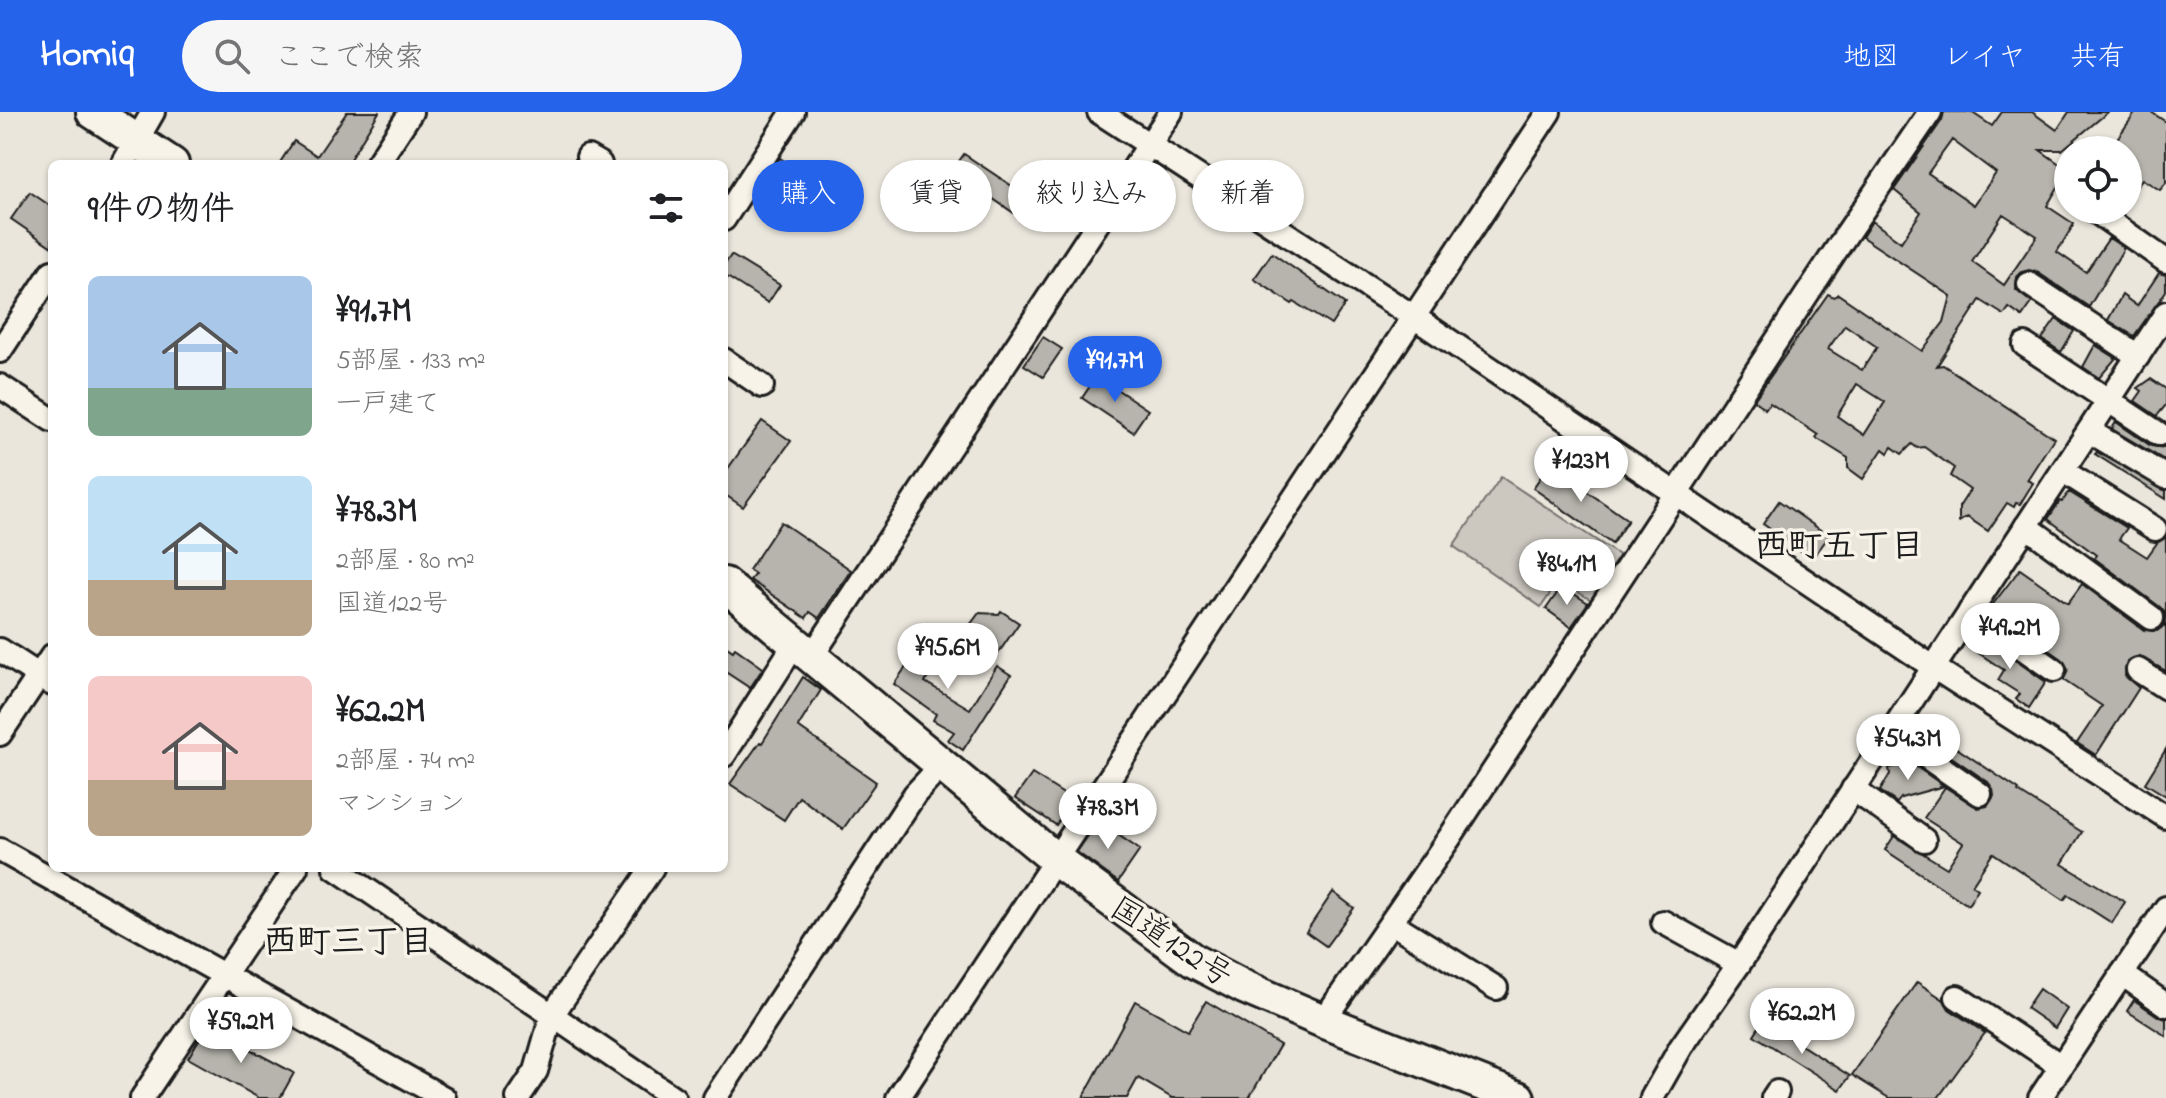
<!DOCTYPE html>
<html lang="ja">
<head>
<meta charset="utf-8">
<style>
	:root { --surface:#fff; --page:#f6f6f6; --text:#202124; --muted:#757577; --accent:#2563eb }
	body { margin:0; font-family:"Indie Flower","Klee One",sans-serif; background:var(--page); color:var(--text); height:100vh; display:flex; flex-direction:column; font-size:30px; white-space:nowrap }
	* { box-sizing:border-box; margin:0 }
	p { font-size:26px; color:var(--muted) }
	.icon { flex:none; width:44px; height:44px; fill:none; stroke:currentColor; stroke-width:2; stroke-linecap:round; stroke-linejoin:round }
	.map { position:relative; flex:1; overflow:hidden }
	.drawer { position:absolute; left:48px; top:48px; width:680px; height:712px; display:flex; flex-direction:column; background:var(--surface); border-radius:12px; box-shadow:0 2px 6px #0004 }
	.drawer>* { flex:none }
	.guide { position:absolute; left:752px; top:48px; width:760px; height:72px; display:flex; gap:16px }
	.buttons { position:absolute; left:2054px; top:24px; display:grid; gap:16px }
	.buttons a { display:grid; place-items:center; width:88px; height:88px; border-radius:50%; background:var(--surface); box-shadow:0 2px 6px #0004; font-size:40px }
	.price { position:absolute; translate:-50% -68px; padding:0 18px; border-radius:28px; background:#fff; color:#222; font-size:26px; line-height:52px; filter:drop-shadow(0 2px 4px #0008) }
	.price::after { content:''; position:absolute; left:50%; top:48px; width:24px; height:18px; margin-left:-12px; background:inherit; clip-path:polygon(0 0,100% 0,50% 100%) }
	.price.on { background:var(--accent); color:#fff }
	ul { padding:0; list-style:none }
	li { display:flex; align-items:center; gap:24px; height:200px; padding:0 40px }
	li span { display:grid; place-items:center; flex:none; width:224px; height:160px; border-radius:12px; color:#555 }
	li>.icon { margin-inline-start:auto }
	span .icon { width:96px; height:96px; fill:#fffc; stroke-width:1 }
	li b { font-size:34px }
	h2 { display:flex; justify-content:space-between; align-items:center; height:96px; padding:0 40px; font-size:34px }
	.pill { padding:0 28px; border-radius:36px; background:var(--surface); box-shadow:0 2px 6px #0004; font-size:28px; line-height:72px }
	.pill.on { background:var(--accent); color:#fff }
	header { display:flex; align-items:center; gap:48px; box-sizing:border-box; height:112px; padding:0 40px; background:var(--accent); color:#fff }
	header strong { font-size:38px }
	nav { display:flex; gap:44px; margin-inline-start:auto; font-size:28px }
	.search { width:560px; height:72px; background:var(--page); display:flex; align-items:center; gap:20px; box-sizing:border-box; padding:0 28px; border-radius:44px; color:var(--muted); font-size:30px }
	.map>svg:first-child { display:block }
</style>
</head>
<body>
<header>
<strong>Homiq</strong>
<div class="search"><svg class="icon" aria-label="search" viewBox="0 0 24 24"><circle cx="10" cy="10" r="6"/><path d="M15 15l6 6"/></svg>ここで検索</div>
<nav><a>地図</a><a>レイヤ</a><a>共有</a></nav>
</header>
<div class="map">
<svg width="2166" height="986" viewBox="0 0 2166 986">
	<rect width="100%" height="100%" fill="#eae6dc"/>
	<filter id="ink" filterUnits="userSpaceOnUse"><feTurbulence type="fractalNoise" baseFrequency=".0125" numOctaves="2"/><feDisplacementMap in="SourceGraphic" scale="16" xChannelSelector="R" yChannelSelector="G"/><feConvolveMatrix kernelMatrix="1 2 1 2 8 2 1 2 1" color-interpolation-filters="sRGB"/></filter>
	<g filter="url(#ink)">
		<path fill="#ccc8c0" stroke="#74726e" stroke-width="2" d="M1501 365 1623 446 1593 489 1559 469 1541 495 1453 434Z"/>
		<g fill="#b6b4ac" stroke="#1c1c1c" stroke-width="2" fill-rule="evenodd">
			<path d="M347 0H379L347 52H279L294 29 317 44Z"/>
			<path d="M1944 0H1971L1992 14 2002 0H2032L2057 18 2069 0H2108L2062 38H2040L2068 58 2047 94 2074 112 2057 140 2086 160 2109 126 2124 136 2089 195 2037 160 2029 158 2022 160 2017 165 2016 178 2032 191 2022 205 2009 196 2004 203 1980 188 1937 254 1943 253 2054 326 2027 368 2033 371 2020 392 2016 391 2014 395 2007 391 1988 419 1967 405 1959 410V395L1970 378 1950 364 1954 356 1924 335 1917 336 1912 332 1902 342 1892 335 1888 341 1883 337 1863 367 1848 356V346L1816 326 1818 323 1770 291 1765 297 1754 288 1828 182 1834 185 1838 182 1922 239 1944 210 1951 184 1862 125 1872 109 1901 130 1921 100 1894 78 1942 8ZM1952 28 1996 61 1974 93 1928 61ZM2003 102 2037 124 2004 173 1972 150ZM1845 213 1877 235 1862 258 1828 237ZM1857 272 1885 290 1864 323 1837 304Z"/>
			<path d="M2136 0H2151L2166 10V71L2160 78 2142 67 2128 87V38H2109Z"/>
			<path d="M964 42 1039 92 1027 110 952 59Z"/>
			<path d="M780 46 795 56 782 77 767 67Z"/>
			<path d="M30 80 52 95V135L11 107Z"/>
			<path d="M1272 141 1345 192 1331 213 1294 190 1292 192 1254 167Z"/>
			<path d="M731 143 780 173 768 191 724 163V154Z"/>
			<path d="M2159 161 2166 163V179L2134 224 2108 208 2122 183 2137 194Z"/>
			<path d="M2056 207 2074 219 2061 240 2042 227Z"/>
			<path d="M1043 225 1062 237 1043 265 1024 253Z"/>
			<path d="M2095 233 2116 246 2099 266 2083 255Z"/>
			<path d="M1097 264 1148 298 1133 320 1082 286Z"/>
			<path d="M2151 267 2166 277V293L2157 304 2135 289 2142 279 2138 276Z"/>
			<path d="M762 309 791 329 743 395 724 382V362Z"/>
			<path d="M2116 310 2151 334 2166 336V349L2112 317Z"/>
			<path d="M2097 340 2166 379V387L2095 342Z"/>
			<path d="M1549 353 1628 408 1612 432 1533 376Z"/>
			<path d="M2069 380 2127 416 2119 427 2147 445 2157 431 2166 425V559L2139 544 2127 550 2125 564 2139 576 2096 643 2077 631 2102 594 2063 568 2068 558 2062 547 1990 496 2020 457 2068 491 2082 472 2144 518 2157 519 2164 514 2165 501 2160 495 2094 446 2096 443 2048 407 2060 389 2062 390Z"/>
			<path d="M1779 389 1829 424 1812 447 1763 412Z"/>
			<path d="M781 410 851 458 819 506 810 500 806 506 750 468 755 462 749 458Z"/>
			<path d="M1560 477 1568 482 1571 480 1588 491 1571 515 1546 497Z"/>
			<path d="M1001 499 1019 511 997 543 964 521 979 501 999 502Z"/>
			<path d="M934 515 953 528 925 570 970 597 997 554 1011 563 963 638 948 628 954 620 933 608 936 602 894 572Z"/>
			<path d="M1977 521 2046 570 2029 596 2016 587 2020 582 1998 568 2004 558 1968 534Z"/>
			<path d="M724 533 733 539 735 536 763 556 750 576 724 559Z"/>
			<path d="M803 565 821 578 798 615 876 670 843 717 799 685 784 708 730 672 760 630 762 631Z"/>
			<path d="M1918 610 2019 678 2018 680 2082 720 2062 752 2125 790 2112 811 2068 783 2064 788 1993 741 1972 773 1978 777 1968 793 1885 738 1894 724 1947 756 1963 731 1924 706 1945 675 1978 696 1987 694 1994 684 1993 677 1988 670 1912 618Z"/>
			<path d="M2166 637V684L2145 671Z"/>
			<path d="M1911 651 1944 674 1901 686 1897 691 1880 679 1890 662 1889 656Z"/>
			<path d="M1032 662 1073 688 1056 713 1015 686Z"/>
			<path d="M1098 709 1140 738 1118 770 1077 740Z"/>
			<path d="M1333 780 1354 796 1326 834 1306 820Z"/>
			<path d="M1917 870 1944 888 1949 897 1985 921 1938 986H1889L1852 963Z"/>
			<path d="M2039 877 2067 897 2055 916 2026 896Z"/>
			<path d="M2134 888 2158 904 2166 907V924L2127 899Z"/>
			<path d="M1135 889 1188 919 1206 889 1280 933 1249 986H1172L1138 966 1127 986H1083Z"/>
			<path d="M1763 909 1850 964 1840 978 1754 923Z"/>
			<path d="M207 914 294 961 280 986H259L188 946Z"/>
		</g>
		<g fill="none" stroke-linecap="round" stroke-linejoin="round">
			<defs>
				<g id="minor">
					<path d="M1099 0 1414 205 1933 555 2166 705"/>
					<path d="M588 45 600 52"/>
					<path d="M123 52 153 0"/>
					<path d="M377 52 411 0"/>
					<path d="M2095 99 2166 149"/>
					<path d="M724 107 793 0"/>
					<path d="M2029 172 2138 244"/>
					<path d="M2025 233 2159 322"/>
					<path d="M0 239 52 160"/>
					<path d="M724 248 762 274"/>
					<path d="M0 274 52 308"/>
					<path d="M2089 319 2166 365"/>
					<path d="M2063 359 2155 417"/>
					<path d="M2026 414 2152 506"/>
					<path d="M1970 499 2054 558"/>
					<path d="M0 538 52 572"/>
					<path d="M812 544 1171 0"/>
					<path d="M2138 558 2166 576"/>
					<path d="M1890 620 1980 682"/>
					<path d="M0 622 52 544"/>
					<path d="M724 643 796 530"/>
					<path d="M1853 677 1924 728"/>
					<path d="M0 738 444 986"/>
					<path d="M335 756 674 986"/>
					<path d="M1663 810 1739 852"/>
					<path d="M1392 811 1496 876"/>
					<path d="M2122 862 2166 893"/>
					<path d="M1957 885 2061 954"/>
					<path d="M1323 909 1450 725 1848 120 1930 0"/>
					<path d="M142 986 296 756"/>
					<path d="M518 986 536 959 552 903 652 756"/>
					<path d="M715 986 915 682 942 653"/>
					<path d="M898 986 1549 0"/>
					<path d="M1652 986 1681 935 1739 852 2166 201"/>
					<path d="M1773 986 1777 980"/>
					<path d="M2040 986 2166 796"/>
				</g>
				<g id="highway">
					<path d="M93 0 172 52"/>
					<path d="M724 472 1055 747 1194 849 1244 875 1323 909 1518 986"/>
				</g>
			</defs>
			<use href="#minor" stroke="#1c1c1c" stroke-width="28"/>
			<use href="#highway" stroke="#1c1c1c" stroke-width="38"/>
			<use href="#minor" stroke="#f7f3e8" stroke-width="22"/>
			<use href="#highway" stroke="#f7f3e8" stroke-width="32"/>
		</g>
	</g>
	<g text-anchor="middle" stroke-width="7" stroke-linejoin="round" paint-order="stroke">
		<g font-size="32" fill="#1c1c1c" stroke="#f7f3e8">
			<text transform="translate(1172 829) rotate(33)" y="11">国道122号</text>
		</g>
		<g font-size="34" font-weight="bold" fill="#1c1c1c" stroke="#f7f3e8">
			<text x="1839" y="444">西町五丁目</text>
			<text x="348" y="840">西町三丁目</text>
		</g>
	</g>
</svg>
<div class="buttons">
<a><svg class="icon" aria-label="locate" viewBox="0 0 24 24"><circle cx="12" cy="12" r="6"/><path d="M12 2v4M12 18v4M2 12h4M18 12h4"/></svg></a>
</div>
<b class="price on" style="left:1115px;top:292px">¥91.7M</b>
<b class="price" style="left:1581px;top:392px">¥123M</b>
<b class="price" style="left:1567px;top:495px">¥84.1M</b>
<b class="price" style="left:2010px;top:559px">¥49.2M</b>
<b class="price" style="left:948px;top:579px">¥95.6M</b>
<b class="price" style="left:1908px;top:670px">¥54.3M</b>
<b class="price" style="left:1108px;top:739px">¥78.3M</b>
<b class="price" style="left:1802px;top:944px">¥62.2M</b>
<b class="price" style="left:241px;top:953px">¥59.2M</b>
<div class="guide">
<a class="pill on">購入</a>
<a class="pill">賃貸</a>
<a class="pill">絞り込み</a>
<a class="pill">新着</a>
</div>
<section class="drawer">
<h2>9件の物件<svg class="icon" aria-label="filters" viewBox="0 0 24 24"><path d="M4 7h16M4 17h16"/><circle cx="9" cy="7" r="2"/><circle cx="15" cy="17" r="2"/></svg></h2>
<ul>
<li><span style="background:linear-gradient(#a9c7e8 70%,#7fa58c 0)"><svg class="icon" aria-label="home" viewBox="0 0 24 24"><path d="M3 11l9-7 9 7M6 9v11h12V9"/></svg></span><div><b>¥91.7M</b><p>5部屋 · 133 m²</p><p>一戸建て</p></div></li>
<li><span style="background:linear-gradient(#bfe0f5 65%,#b9a48a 0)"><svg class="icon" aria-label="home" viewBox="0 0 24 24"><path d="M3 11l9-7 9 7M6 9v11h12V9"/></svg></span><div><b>¥78.3M</b><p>2部屋 · 80 m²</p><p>国道122号</p></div></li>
<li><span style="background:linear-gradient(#f6c9c9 65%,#b9a48a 0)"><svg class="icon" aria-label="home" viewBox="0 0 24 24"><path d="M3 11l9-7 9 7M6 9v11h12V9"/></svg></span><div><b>¥62.2M</b><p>2部屋 · 74 m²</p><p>マンション</p></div></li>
</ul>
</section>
</div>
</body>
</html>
